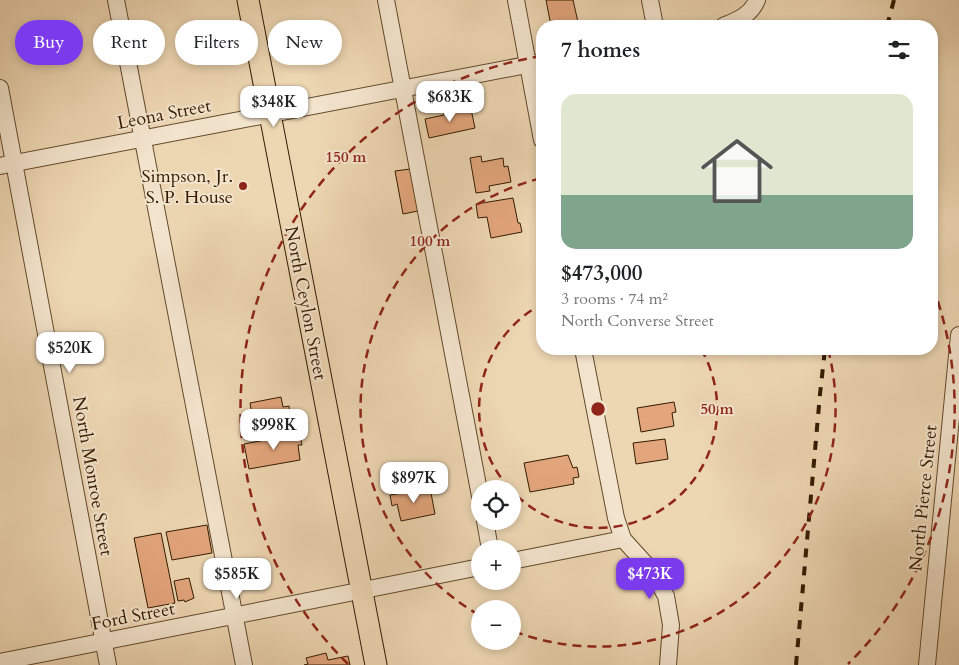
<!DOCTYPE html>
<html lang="en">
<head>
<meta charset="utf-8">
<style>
	:root { --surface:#fff; --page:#f2f2f2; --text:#202124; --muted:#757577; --accent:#7c3aed }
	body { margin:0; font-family:Cardo,serif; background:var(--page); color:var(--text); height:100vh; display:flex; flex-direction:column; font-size:19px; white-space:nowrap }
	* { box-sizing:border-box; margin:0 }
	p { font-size:16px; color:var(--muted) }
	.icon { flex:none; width:28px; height:28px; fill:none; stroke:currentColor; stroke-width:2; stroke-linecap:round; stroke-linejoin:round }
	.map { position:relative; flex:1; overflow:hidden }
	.side { position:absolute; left:536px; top:20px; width:402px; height:335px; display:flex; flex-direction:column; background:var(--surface); border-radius:20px; box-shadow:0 2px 8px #0003 }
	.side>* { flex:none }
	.top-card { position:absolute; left:15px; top:20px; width:446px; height:45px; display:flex; gap:10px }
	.buttons { position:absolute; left:471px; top:480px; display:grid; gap:10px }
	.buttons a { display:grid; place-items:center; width:50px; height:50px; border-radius:50%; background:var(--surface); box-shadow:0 2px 8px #0003; font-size:25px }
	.price { position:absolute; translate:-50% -42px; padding:0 11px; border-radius:10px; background:#fff; color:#222; font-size:16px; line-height:32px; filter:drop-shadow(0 1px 2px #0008) }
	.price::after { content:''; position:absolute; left:50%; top:30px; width:15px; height:11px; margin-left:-8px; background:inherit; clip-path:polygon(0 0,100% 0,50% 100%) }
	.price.active { background:var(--accent); color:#fff }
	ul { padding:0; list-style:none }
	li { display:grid; align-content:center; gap:10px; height:265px; padding:0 25px }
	li span { display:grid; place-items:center; height:155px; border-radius:15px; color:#555 }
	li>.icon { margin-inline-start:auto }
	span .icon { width:90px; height:90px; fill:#fffc; stroke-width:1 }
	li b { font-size:21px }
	h2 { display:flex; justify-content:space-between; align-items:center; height:60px; padding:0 25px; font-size:21px }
	.pill { padding:0 18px; border-radius:22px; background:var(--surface); box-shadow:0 2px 8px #0003; font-size:18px; line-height:45px }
	.pill.active { background:var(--accent); color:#fff }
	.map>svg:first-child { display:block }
</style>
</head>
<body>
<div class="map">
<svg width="959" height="665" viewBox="0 0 959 665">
	<rect width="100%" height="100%" fill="#edd6b2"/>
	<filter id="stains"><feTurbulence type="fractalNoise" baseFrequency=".004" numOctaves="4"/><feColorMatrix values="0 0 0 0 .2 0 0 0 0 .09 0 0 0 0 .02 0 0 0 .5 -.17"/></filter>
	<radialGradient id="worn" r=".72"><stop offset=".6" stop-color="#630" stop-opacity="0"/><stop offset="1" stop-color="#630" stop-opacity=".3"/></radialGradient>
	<g fill="#e3a57c" stroke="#331b00">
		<path d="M546 0H573L578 22 574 23 575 26H551Z"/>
		<path d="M457 108 458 112 471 109 475 128 429 138 425 119 444 115 443 112Z"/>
		<path d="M481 156 482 162 503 158 504 167 508 166 511 182 489 186 490 191 476 193 470 158Z"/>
		<path d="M410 169 418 211 403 214 395 171Z"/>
		<path d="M513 198 518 223H520L522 232 491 238 487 217 478 218 476 204Z"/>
		<path d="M281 397 283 407 289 406 290 415 285 416 287 426 255 432 250 403Z"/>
		<path d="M674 402 676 412 672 413 674 426 641 432 637 408Z"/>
		<path d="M299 431 302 445H298L300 460 249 469 244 444 286 436V434Z"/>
		<path d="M665 439 668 459 636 464 633 443Z"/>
		<path d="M568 455 573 468 577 467 579 477 573 478 574 484 530 492 524 463Z"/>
		<path d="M430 488 435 514 401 521 397 504 392 506 390 495Z"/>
		<path d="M207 525 212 553 172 560 166 532Z"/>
		<path d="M161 533 175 603 148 608 134 538Z"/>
		<path d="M189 578 194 598 185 602 184 600 178 601 174 581Z"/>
		<path d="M326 653 328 660 348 656 350 665H304L308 664 306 658Z"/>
	</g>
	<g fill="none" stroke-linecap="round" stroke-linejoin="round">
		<defs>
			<g id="minor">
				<path d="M116 0 244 665"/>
				<path d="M386 0 480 496"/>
				<path d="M516 0 542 140"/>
				<path d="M650 0 655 26"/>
				<path d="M723 26C738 20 751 15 757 0"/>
				<path d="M0 88 108 665"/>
				<path d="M0 166 542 62"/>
				<path d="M583 349 616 518 623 539 652 571 666 596 671 625 668 665"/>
				<path d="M485 521 490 549"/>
				<path d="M512 561 623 539"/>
				<path d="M0 662 480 567"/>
				<path d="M927 665 959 335"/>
			</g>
			<path id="major" d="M248 0 376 665"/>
		</defs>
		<use href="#minor" stroke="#624a2c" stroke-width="18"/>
		<use href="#major" stroke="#331b00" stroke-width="23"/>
		<use href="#minor" stroke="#f3e4cd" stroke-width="16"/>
		<use href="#major" stroke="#edd6b2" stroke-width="21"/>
		<g stroke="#331b00" stroke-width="4" stroke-dasharray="9 9" stroke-linecap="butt">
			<path d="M887 26 894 0"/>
			<path d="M796 665 820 394 825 349"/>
		</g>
	</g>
	<g fill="none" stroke="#8f2418" stroke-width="2.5" stroke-dasharray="9 6">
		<path d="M510 489A119 119 0 0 1 542 304M701 349A119 119 0 0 1 513 492"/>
		<path d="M479 615A238 238 0 0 1 542 178M828 349A238 238 0 0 1 513 631"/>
		<path d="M348 664A357 357 0 0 1 542 56M933 287A357 357 0 0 1 848 664"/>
	</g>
	<circle fill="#8f2418" stroke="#f3e4cd" stroke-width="2" cx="243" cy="186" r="5"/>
	<g text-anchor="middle" stroke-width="4" stroke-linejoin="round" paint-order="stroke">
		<g font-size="18" fill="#331b00" stroke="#f3e4cd">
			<text transform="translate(164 114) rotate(-11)" y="6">Leona Street</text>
			<text transform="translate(306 303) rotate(79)" y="6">North Ceylon Street</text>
			<text transform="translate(93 476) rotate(80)" y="6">North Monroe Street</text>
			<text transform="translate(923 498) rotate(-84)" y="6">North Pierce Street</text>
			<text transform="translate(133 616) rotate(-11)" y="6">Ford Street</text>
		</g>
		<g font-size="18" fill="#331b00" stroke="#f3e4cd" text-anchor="end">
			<text x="233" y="182">Simpson, Jr.<tspan x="233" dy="21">S. P. House</tspan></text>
		</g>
	</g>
	<circle cx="598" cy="409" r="8" fill="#8f2418" stroke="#f3e4cd" stroke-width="2.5"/>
	<g font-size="15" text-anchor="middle" font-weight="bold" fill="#8f2418" stroke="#f3e4cd" stroke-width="4" stroke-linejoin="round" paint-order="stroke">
		<text x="346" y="162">150 m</text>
		<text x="430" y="246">100 m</text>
		<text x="717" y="414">50 m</text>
	</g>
	<rect width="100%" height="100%" filter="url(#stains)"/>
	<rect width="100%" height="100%" fill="url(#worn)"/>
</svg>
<div class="buttons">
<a><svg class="icon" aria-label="locate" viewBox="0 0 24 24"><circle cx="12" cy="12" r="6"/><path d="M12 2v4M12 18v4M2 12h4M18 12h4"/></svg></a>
<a>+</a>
<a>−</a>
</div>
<b class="price" style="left:450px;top:123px">$683K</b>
<b class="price" style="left:274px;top:128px">$348K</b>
<b class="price" style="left:70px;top:374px">$520K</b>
<b class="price" style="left:274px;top:451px">$998K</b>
<b class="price" style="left:414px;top:504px">$897K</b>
<b class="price" style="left:237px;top:600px">$585K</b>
<b class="price active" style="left:650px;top:600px">$473K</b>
<div class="top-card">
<a class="pill active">Buy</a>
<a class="pill">Rent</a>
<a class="pill">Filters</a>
<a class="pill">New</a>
</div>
<section class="side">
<h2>7 homes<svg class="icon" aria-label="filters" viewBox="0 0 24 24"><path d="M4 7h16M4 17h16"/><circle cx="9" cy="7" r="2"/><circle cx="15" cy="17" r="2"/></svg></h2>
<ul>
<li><span style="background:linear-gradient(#dfe7d0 65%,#7fa58c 0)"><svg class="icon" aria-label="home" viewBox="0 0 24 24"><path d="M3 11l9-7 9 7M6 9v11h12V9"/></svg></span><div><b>$473,000</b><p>3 rooms · 74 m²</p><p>North Converse Street</p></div></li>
</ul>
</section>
</div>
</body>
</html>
